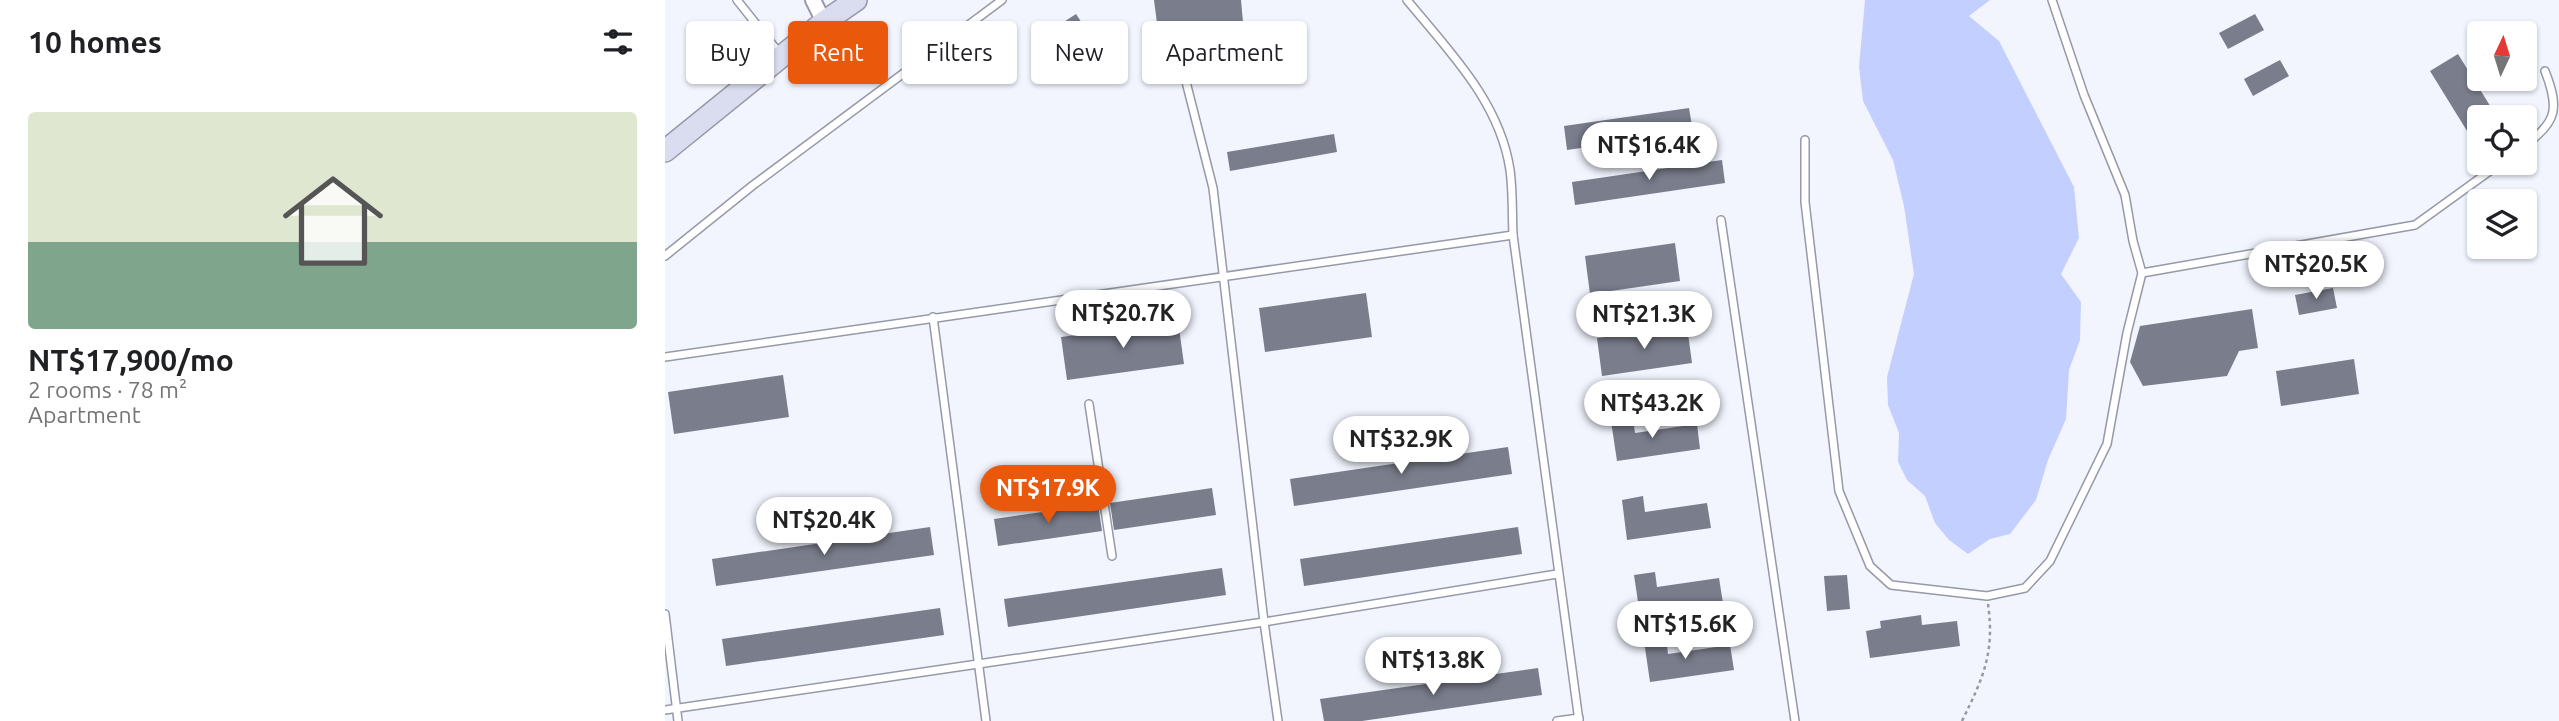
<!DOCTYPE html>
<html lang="en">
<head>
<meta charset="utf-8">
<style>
	:root { --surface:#fff; --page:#f2f2f2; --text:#202124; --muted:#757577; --line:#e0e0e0; --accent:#ea580c }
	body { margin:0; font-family:Ubuntu,sans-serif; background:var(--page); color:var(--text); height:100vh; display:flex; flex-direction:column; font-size:26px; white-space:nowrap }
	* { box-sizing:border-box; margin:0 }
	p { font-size:23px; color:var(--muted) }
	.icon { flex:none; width:38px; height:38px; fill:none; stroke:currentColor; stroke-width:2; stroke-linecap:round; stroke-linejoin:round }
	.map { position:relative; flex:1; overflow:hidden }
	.details { display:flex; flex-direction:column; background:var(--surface); width:665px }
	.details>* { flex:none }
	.hud { position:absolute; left:21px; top:21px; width:665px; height:63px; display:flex; gap:14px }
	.needle { width:46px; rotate:4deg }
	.controls { position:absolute; left:1802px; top:21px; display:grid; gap:14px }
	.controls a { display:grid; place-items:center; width:70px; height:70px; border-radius:7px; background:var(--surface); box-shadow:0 2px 5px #0004; font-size:35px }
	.price { position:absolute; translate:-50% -60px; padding:0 16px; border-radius:24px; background:#fff; color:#222; font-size:23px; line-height:46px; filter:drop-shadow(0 2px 4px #0008) }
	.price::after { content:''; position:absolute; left:50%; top:42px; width:21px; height:16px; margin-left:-10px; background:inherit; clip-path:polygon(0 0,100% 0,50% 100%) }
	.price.on { background:var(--accent); color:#fff }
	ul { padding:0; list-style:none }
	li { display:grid; align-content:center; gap:14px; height:371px; padding:0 28px }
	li+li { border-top:2px solid var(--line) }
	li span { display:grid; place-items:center; height:217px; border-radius:7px; color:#555 }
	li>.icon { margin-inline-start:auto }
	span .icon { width:126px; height:126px; fill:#fffc; stroke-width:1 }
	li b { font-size:30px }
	h2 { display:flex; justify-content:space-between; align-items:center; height:84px; padding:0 28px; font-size:30px }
	.pill { padding:0 24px; border-radius:7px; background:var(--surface); box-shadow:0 2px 5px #0004; font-size:24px; line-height:63px }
	.pill.on { background:var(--accent); color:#fff }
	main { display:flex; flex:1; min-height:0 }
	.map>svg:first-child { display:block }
</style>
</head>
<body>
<main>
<section class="details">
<h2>10 homes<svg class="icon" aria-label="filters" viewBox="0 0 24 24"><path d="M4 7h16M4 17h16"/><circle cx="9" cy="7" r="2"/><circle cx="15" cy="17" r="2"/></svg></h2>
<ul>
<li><span style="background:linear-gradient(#dfe7d0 60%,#7fa58c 0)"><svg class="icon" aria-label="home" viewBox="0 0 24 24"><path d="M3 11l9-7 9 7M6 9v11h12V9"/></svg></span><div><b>NT$17,900/mo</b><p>2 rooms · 78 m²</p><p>Apartment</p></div></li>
</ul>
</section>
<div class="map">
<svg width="1894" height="721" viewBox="0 0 1894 721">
	<rect width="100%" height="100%" fill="#f2f5fe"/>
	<path fill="#c2cfff" d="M1200 0H1325L1304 16 1334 41 1409 187 1414 238 1396 274 1416 302 1415 340 1404 370 1401 419 1383 460 1371 500 1345 534 1325 539 1303 554 1284 540 1270 523 1260 496 1242 480 1233 462 1234 433 1223 405 1222 377 1249 274 1239 206 1228 160 1198 101 1194 67Z"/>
	<g fill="#7a7d8c">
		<path d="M489 0H576L578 22 493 31Z"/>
		<path d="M411 14 426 37 416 43 419 48 410 54 407 49 397 56 382 33Z"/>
		<path d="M1590 14 1599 30 1563 49 1554 33Z"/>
		<path d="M1793 54 1832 117H1815V152L1765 71Z"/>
		<path d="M1615 60 1624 76 1588 96 1579 79Z"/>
		<path d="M1024 108 1028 132 902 150 899 126Z"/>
		<path d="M669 134 672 152 565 171 562 152Z"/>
		<path d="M1057 160 1060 183 910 205 907 182Z"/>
		<path d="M1010 243 1015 281 925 294 920 256Z"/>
		<path d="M1668 288 1672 308 1634 315 1630 295Z"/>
		<path d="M701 293 707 337 600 352 594 308Z"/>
		<path d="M1587 309 1593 348 1574 351 1562 376 1478 386 1465 362 1475 326Z"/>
		<path d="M513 321 519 364 402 380 396 337Z"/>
		<path d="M1022 326 1027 363 937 376 932 338Z"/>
		<path d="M1689 359 1694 394 1616 406 1611 371Z"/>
		<path d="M118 375 124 417 9 434 3 392Z"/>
		<path d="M968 418 970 433 1032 424 1035 449 952 461 946 421Z"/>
		<path d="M843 447 847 474 629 506 625 479Z"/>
		<path d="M547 488 551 515 449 530 445 503Z"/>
		<path d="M978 496 980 512 1042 503 1046 528 962 540 957 500Z"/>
		<path d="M433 504 437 531 333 546 329 519Z"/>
		<path d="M265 527 269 555 51 586 47 559Z"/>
		<path d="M853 527 857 554 639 586 635 559Z"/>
		<path d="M557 568 561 595 343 627 339 599Z"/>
		<path d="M990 572 992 587 1054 578 1058 603 975 615 969 575Z"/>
		<path d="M1182 575 1185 609 1162 611 1159 576Z"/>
		<path d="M275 608 279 635 61 666 57 639Z"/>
		<path d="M1256 615 1257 625 1292 621 1295 646 1205 658 1201 631 1216 628 1215 621Z"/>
		<path d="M1001 638 1003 654 1065 645 1069 670 985 682 979 641Z"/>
		<path d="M873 668 877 695 697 721H659L655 699Z"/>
	</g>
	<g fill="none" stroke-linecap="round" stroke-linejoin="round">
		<defs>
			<g id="lane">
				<path d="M72 0 115 54"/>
				<path d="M742 0C784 51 835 102 845 170 848 191 847 214 848 235L914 721"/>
				<path d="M516 62 548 188 599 622 613 721"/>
				<path d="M1140 140V202L1174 491 1205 566 1226 585 1322 596 1360 588 1385 561 1442 444 1462 333 1477 273 1468 241 1460 195 1419 95 1387 0"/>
				<path d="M1860 145C1893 122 1894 107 1880 71"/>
				<path d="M1056 220 1130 721"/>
				<path d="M0 256 87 186 337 0"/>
				<path d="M1477 273 1750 225 1836 163"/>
				<path d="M268 317 321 721"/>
				<path d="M0 357 848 235"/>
				<path d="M424 404 447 556"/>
				<path d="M0 614 13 721"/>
				<path d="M0 710 599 622 892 574"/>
				<path d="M892 721 914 718"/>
			</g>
			<path id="street" d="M148 0 159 22"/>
			<path id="secondary" d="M0 151 159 22 191 0"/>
		</defs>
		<use href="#lane" stroke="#9599a8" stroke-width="10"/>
		<use href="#street" stroke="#9599a8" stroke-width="18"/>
		<use href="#secondary" stroke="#9599a8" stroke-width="24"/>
		<path stroke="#9699a0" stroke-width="2.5" stroke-dasharray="3.5 3.5" stroke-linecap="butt" d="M1297 721C1318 678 1330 653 1323 604"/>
		<use href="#lane" stroke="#fff" stroke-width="7"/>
		<use href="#street" stroke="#fff" stroke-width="14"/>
		<use href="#secondary" stroke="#d9ddef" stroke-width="21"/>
	</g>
</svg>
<div class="controls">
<a><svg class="needle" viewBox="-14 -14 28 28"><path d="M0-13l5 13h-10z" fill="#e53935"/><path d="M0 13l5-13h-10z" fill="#757577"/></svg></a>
<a><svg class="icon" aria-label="locate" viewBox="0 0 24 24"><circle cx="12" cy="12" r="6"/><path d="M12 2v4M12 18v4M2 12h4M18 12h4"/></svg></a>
<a><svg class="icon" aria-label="layers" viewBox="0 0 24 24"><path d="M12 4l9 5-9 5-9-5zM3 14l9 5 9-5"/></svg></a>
</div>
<b class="price" style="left:984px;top:182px">NT$16.4K</b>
<b class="price" style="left:1651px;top:301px">NT$20.5K</b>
<b class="price" style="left:458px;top:350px">NT$20.7K</b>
<b class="price" style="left:979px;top:351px">NT$21.3K</b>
<b class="price" style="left:987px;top:440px">NT$43.2K</b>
<b class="price" style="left:736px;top:476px">NT$32.9K</b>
<b class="price on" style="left:383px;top:525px">NT$17.9K</b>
<b class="price" style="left:159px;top:557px">NT$20.4K</b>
<b class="price" style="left:1020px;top:661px">NT$15.6K</b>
<b class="price" style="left:768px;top:697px">NT$13.8K</b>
<div class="hud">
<a class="pill">Buy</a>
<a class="pill on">Rent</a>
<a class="pill">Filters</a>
<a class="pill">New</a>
<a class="pill">Apartment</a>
</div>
</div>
</main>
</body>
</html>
